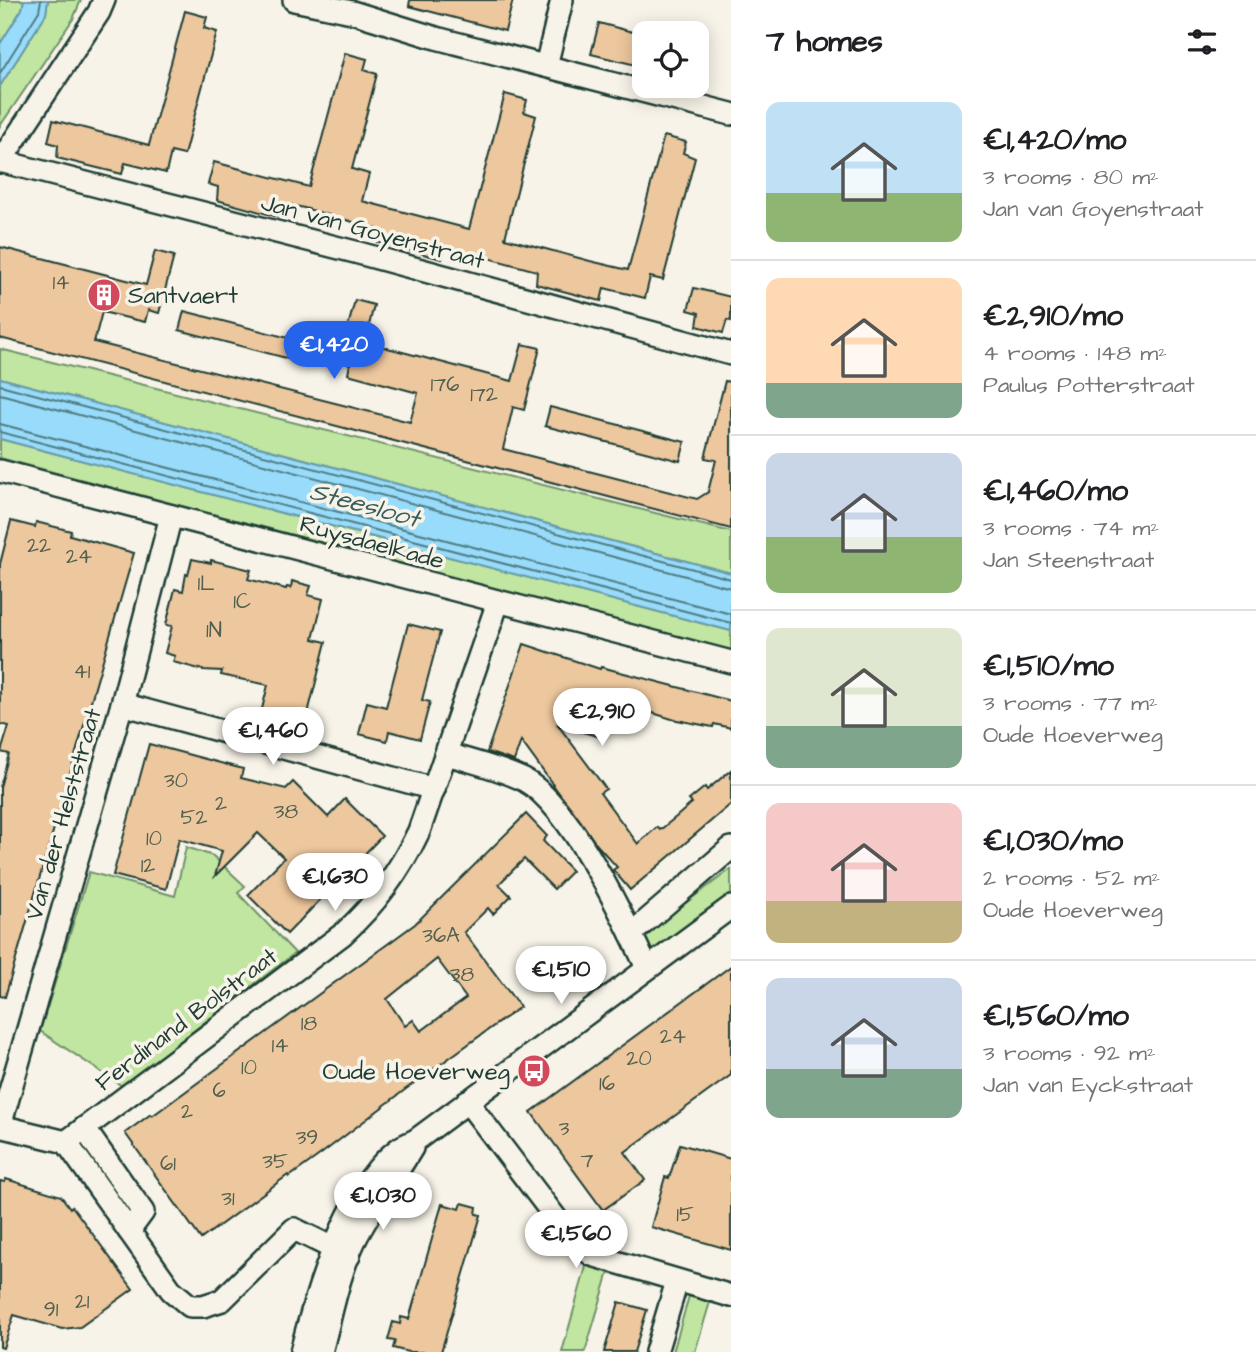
<!DOCTYPE html>
<html lang="en">
<head>
<meta charset="utf-8">
<style>
	:root { --surface:#fff; --page:#f2f2f2; --text:#202124; --muted:#757577; --line:#e0e0e0; --accent:#2563eb }
	body { margin:0; font-family:"Architects Daughter",sans-serif; background:var(--page); color:var(--text); height:100vh; display:flex; flex-direction:column; font-size:26px; white-space:nowrap }
	* { box-sizing:border-box; margin:0 }
	p { font-size:23px; color:var(--muted) }
	.icon { flex:none; width:38px; height:38px; fill:none; stroke:currentColor; stroke-width:2; stroke-linecap:round; stroke-linejoin:round }
	.map { position:relative; flex:1; overflow:hidden }
	.drawer { display:flex; flex-direction:column; background:var(--surface); width:525px }
	.drawer>* { flex:none }
	.tools { position:absolute; left:632px; top:21px; display:grid; gap:14px }
	.tools a { display:grid; place-items:center; width:77px; height:77px; border-radius:14px; background:var(--surface); box-shadow:0 4px 18px #0003; font-size:35px }
	.price { position:absolute; translate:-50% -60px; padding:0 16px; border-radius:24px; background:#fff; color:#222; font-size:23px; line-height:46px; filter:drop-shadow(0 2px 4px #0008) }
	.price::after { content:''; position:absolute; left:50%; top:42px; width:21px; height:16px; margin-left:-10px; background:inherit; clip-path:polygon(0 0,100% 0,50% 100%) }
	.price.selected { background:var(--accent); color:#fff }
	ul { padding:0; list-style:none }
	li { display:flex; align-items:center; gap:21px; height:175px; padding:0 35px }
	li+li { border-top:2px solid var(--line) }
	li span { display:grid; place-items:center; flex:none; width:196px; height:140px; border-radius:14px; color:#555 }
	li>.icon { margin-inline-start:auto }
	span .icon { width:84px; height:84px; fill:#fffc; stroke-width:1 }
	li b { font-size:30px }
	h2 { display:flex; justify-content:space-between; align-items:center; height:84px; padding:0 35px; font-size:30px }
	main { display:flex; flex:1; min-height:0 }
	.map>svg:first-child { display:block }
</style>
</head>
<body>
<main>
<div class="map">
<svg width="731" height="1352" viewBox="0 0 731 1352">
	<rect width="100%" height="100%" fill="#f7f3e8"/>
	<filter id="ink" filterUnits="userSpaceOnUse"><feTurbulence type="fractalNoise" baseFrequency=".0143" numOctaves="2"/><feDisplacementMap in="SourceGraphic" scale="14" xChannelSelector="R" yChannelSelector="G"/><feConvolveMatrix kernelMatrix="1 2 1 2 8 2 1 2 1" color-interpolation-filters="sRGB"/></filter>
	<g filter="url(#ink)">
		<g fill="#c0e6a1" stroke="#70926a" stroke-width="2">
			<path d="M0 0H24L22 9 0 44Z"/>
			<path d="M48 0H81L73 19 0 126V86L46 14Z"/>
			<path d="M0 349 731 532V573L0 378Z"/>
			<path d="M0 439 731 631V651L0 458Z"/>
			<path d="M186 847 213 856 245 886 238 893 295 953 122 1086 40 1031 89 872 175 896Z"/>
			<path d="M731 869V897L651 952 643 935Z"/>
			<path d="M587 1263 609 1272 585 1352H562Z"/>
			<path d="M689 1296 710 1302 695 1352H673Z"/>
		</g>
		<g fill="#98dbfa" stroke="#689cab" stroke-width="2">
			<path d="M24 0H48L46 14 0 86V44L22 9Z"/>
			<path d="M0 378 731 573V631L0 439Z"/>
		</g>
		<g fill="none" stroke-linecap="round" stroke-linejoin="round">
			<g stroke="#4f7c83" stroke-width="2">
				<path d="M0 73 39 11 41 0"/>
				<path d="M0 385 731 579"/>
				<path d="M0 394 731 588"/>
				<path d="M0 424 731 614"/>
				<path d="M0 432 731 623"/>
			</g>
		</g>
		<g fill="#edc79e" stroke="#1f3d34" stroke-width="2" fill-rule="evenodd">
			<path d="M410 0H513L505 31 409 6Z"/>
			<path d="M185 11 207 17 204 28 217 32 184 155 171 152 166 173 125 163 122 174 57 158 58 145 48 142 53 120 149 145Z"/>
			<path d="M599 23 644 35V67L591 54Z"/>
			<path d="M345 53 367 59 364 70 377 74 352 169 369 174 362 201 469 229 505 94 527 100 524 112 536 116 505 238 590 261 628 270 664 136 686 142 683 153 695 158 663 280 650 277 645 298 604 288 601 301 536 284 537 271 473 254 445 247 442 259 377 242 378 229 304 208 286 204 282 218 217 200 218 187 208 184 214 162 309 187Z"/>
			<path d="M0 247 146 285 155 251 174 256 159 313 148 310 145 322 102 312 94 342 410 422 418 393 348 374 350 364 339 361 355 300 374 305 365 342 512 381 522 344 540 348 524 410 513 407 503 449 697 499 708 492 716 460 705 458 725 381 731 382V529L0 338Z"/>
			<path d="M694 288 731 297V321L727 320 723 333 697 326 699 313 688 310Z"/>
			<path d="M184 311 319 346 313 365 179 330Z"/>
			<path d="M550 407 685 442 680 461 545 426Z"/>
			<path d="M11 521 35 527 36 522 71 531 70 535 134 553 5 997 0 996V787L9 754 1 752 9 726 0 724V564Z"/>
			<path d="M192 559 211 563V560L251 570 248 579 286 589 287 587 291 588 292 581 311 586 308 595 323 599 313 639 326 642 304 729 260 717 268 685 221 675 222 671 203 670 173 662 175 656 165 653 172 626 166 625 175 589 183 591 186 574 188 575Z"/>
			<path d="M408 624 440 632 422 700 430 702 420 739 389 731 387 741 359 734 367 702 386 707Z"/>
			<path d="M524 644 600 669 601 667 731 701V728L714 724 713 727 672 719 614 701 604 738 558 725 606 789 600 793 638 844 657 827 660 830 676 817 692 803 689 800 705 787 707 790 731 770V804L630 890 613 870 617 867 597 845 521 741 514 761 487 752Z"/>
			<path d="M149 744 243 769 241 778 286 789 293 782 328 817 345 799 382 836 287 934 248 895 284 858 258 833 215 876 222 851 179 839 166 889 113 875Z"/>
			<path d="M526 814 547 836 543 841 572 871 554 889 524 859 499 884 511 896 493 914 488 908 464 932 520 1007 406 1089 321 1154 289 1177 288 1175 201 1239 125 1133 151 1114 152 1116 415 924ZM437 959 466 998 421 1031 413 1020 405 1026 387 999Z"/>
			<path d="M731 966V1075L625 1152 645 1180 603 1210 531 1112Z"/>
			<path d="M680 1144 731 1159V1250L651 1227 665 1177 669 1178Z"/>
			<path d="M6 1179 61 1196 70 1208 72 1206 133 1289 80 1327 62 1329 14 1315 3 1348 0 1347V1181L5 1182Z"/>
			<path d="M462 1203 477 1207 476 1214 481 1215 441 1352H408L393 1348 395 1341 388 1340 393 1322 400 1324 401 1317 409 1319 442 1204 460 1209Z"/>
			<path d="M619 1302 647 1310 634 1352H604Z"/>
		</g>
		<g fill="none" stroke-linecap="round" stroke-linejoin="round">
			<defs>
				<g id="minor">
					<path d="M294 0 352 12 436 38 731 114"/>
					<path d="M546 66 562 0"/>
					<path d="M0 161 355 252 731 354"/>
					<path d="M0 162 99 12 104 0"/>
					<path d="M0 471 731 662"/>
					<path d="M122 704 434 789"/>
					<path d="M447 754C472 762 500 768 524 780 570 805 625 920 647 968"/>
					<path d="M631 934 731 848"/>
					<path d="M467 1101 571 1238 592 1255 731 1296"/>
					<path d="M0 1126 122 704 171 516"/>
					<path d="M0 1126 66 1142"/>
					<path d="M84 1128 143 1212 129 1231"/>
					<path d="M66 1142 343 934C376 904 400 871 419 831L498 602"/>
					<path d="M66 1142 171 1290 190 1306H203L222 1300 294 1229 349 1256"/>
					<path d="M301 1352C316 1293 347 1188 397 1150 402 1146 410 1143 416 1140L731 907"/>
					<path d="M321 1352C331 1316 338 1276 354 1242 370 1209 393 1180 412 1148"/>
					<path d="M656 1352 677 1281"/>
				</g>
			</defs>
			<use href="#minor" stroke="#1f3d34" stroke-width="26"/>
			<use href="#minor" stroke="#f7f3e8" stroke-width="21"/>
		</g>
	</g>
	<defs>
		<symbol id="building-disc" viewBox="-11 -11 22 22"><circle r="9.5" fill="#d1495b" stroke="#f7f3e8"/><path d="M-4-6H4V6H1V3H-1V6H-4ZM-2.5-4.3h1.7v1.8h-1.7ZM.8-4.3h1.7v1.8H.8ZM-2.5-1h1.7V.8h-1.7ZM.8-1h1.7V.8H.8Z" fill="#fff"/></symbol>
		<symbol id="bus-disc" viewBox="-11 -11 22 22"><circle r="9.5" fill="#d1495b" stroke="#f7f3e8"/><path d="M-5-6H5V4H4V6H2V4H-2V6H-4V4H-5ZM-3.5-4V0h7V-4ZM-3.5 1.2v1.5H-2V1.2ZM2 1.2v1.5H3.5V1.2Z" fill="#fff"/></symbol>
	</defs>
	<g fill-rule="evenodd">
		<use href="#building-disc" x="85" y="276" width="38" height="38"/>
		<use href="#bus-disc" x="515" y="1052" width="38" height="38"/>
	</g>
	<g text-anchor="middle" stroke-width="7" stroke-linejoin="round" paint-order="stroke">
		<g font-size="21" fill="#52604e">
			<text x="61" y="289">14</text>
			<text x="445" y="391">176</text>
			<text x="484" y="401">172</text>
			<text x="39" y="552">22</text>
			<text x="79" y="563">24</text>
			<text x="206" y="590">1L</text>
			<text x="242" y="608">1C</text>
			<text x="214" y="637">1N</text>
			<text x="82" y="678">41</text>
			<text x="176" y="787">30</text>
			<text x="221" y="810">2</text>
			<text x="286" y="818">38</text>
			<text x="194" y="824">52</text>
			<text x="154" y="845">10</text>
			<text x="148" y="872">12</text>
			<text x="441" y="942">36A</text>
			<text x="462" y="981">38</text>
			<text x="309" y="1030">18</text>
			<text x="673" y="1043">24</text>
			<text x="280" y="1052">14</text>
			<text x="639" y="1065">20</text>
			<text x="249" y="1074">10</text>
			<text x="607" y="1090">16</text>
			<text x="219" y="1097">6</text>
			<text x="187" y="1118">2</text>
			<text x="564" y="1135">3</text>
			<text x="307" y="1144">39</text>
			<text x="587" y="1167">7</text>
			<text x="275" y="1168">35</text>
			<text x="168" y="1170">61</text>
			<text x="228" y="1205">31</text>
			<text x="685" y="1221">15</text>
			<text x="82" y="1308">21</text>
			<text x="51" y="1316">91</text>
		</g>
		<g font-size="24" fill="#1f3d34" stroke="#f7f3e8">
			<text transform="translate(373 231) rotate(15)" y="8">Jan van Goyenstraat</text>
			<text transform="translate(372 542) rotate(15)" y="8">Ruysdaelkade</text>
			<text transform="translate(63 814) rotate(-74)" y="8">Van der Helststraat</text>
			<text transform="translate(186 1019) rotate(-37)" y="8">Ferdinand Bolstraat</text>
		</g>
		<g font-size="24" fill="#1f3d34" stroke="#f7f3e8" text-anchor="start">
			<text x="128" y="303">Santvaert</text>
			<text x="510" y="1079" text-anchor="end">Oude Hoeverweg</text>
		</g>
		<g font-size="26" font-style="italic" fill="#375d5c" stroke="#f7f3e8">
			<text transform="translate(365 504) rotate(15)" y="9">Steesloot</text>
		</g>
	</g>
</svg>
<div class="tools">
<a><svg class="icon" aria-label="locate" viewBox="0 0 24 24"><circle cx="12" cy="12" r="6"/><path d="M12 2v4M12 18v4M2 12h4M18 12h4"/></svg></a>
</div>
<b class="price selected" style="left:334px;top:381px">€1,420</b>
<b class="price" style="left:602px;top:748px">€2,910</b>
<b class="price" style="left:273px;top:767px">€1,460</b>
<b class="price" style="left:335px;top:913px">€1,630</b>
<b class="price" style="left:561px;top:1006px">€1,510</b>
<b class="price" style="left:383px;top:1232px">€1,030</b>
<b class="price" style="left:576px;top:1270px">€1,560</b>
</div>
<section class="drawer">
<h2>7 homes<svg class="icon" aria-label="filters" viewBox="0 0 24 24"><path d="M4 7h16M4 17h16"/><circle cx="9" cy="7" r="2"/><circle cx="15" cy="17" r="2"/></svg></h2>
<ul>
<li><span style="background:linear-gradient(#bfe0f5 65%,#8fb573 0)"><svg class="icon" aria-label="home" viewBox="0 0 24 24"><path d="M3 11l9-7 9 7M6 9v11h12V9"/></svg></span><div><b>€1,420/mo</b><p>3 rooms · 80 m²</p><p>Jan van Goyenstraat</p></div></li>
<li><span style="background:linear-gradient(#ffd9b3 75%,#7fa58c 0)"><svg class="icon" aria-label="home" viewBox="0 0 24 24"><path d="M3 11l9-7 9 7M6 9v11h12V9"/></svg></span><div><b>€2,910/mo</b><p>4 rooms · 148 m²</p><p>Paulus Potterstraat</p></div></li>
<li><span style="background:linear-gradient(#c9d6e8 60%,#8fb573 0)"><svg class="icon" aria-label="home" viewBox="0 0 24 24"><path d="M3 11l9-7 9 7M6 9v11h12V9"/></svg></span><div><b>€1,460/mo</b><p>3 rooms · 74 m²</p><p>Jan Steenstraat</p></div></li>
<li><span style="background:linear-gradient(#dfe7d0 70%,#7fa58c 0)"><svg class="icon" aria-label="home" viewBox="0 0 24 24"><path d="M3 11l9-7 9 7M6 9v11h12V9"/></svg></span><div><b>€1,510/mo</b><p>3 rooms · 77 m²</p><p>Oude Hoeverweg</p></div></li>
<li><span style="background:linear-gradient(#f6c9c9 70%,#c2b280 0)"><svg class="icon" aria-label="home" viewBox="0 0 24 24"><path d="M3 11l9-7 9 7M6 9v11h12V9"/></svg></span><div><b>€1,030/mo</b><p>2 rooms · 52 m²</p><p>Oude Hoeverweg</p></div></li>
<li><span style="background:linear-gradient(#c9d6e8 65%,#7fa58c 0)"><svg class="icon" aria-label="home" viewBox="0 0 24 24"><path d="M3 11l9-7 9 7M6 9v11h12V9"/></svg></span><div><b>€1,560/mo</b><p>3 rooms · 92 m²</p><p>Jan van Eyckstraat</p></div></li>
</ul>
</section>
</main>
</body>
</html>
